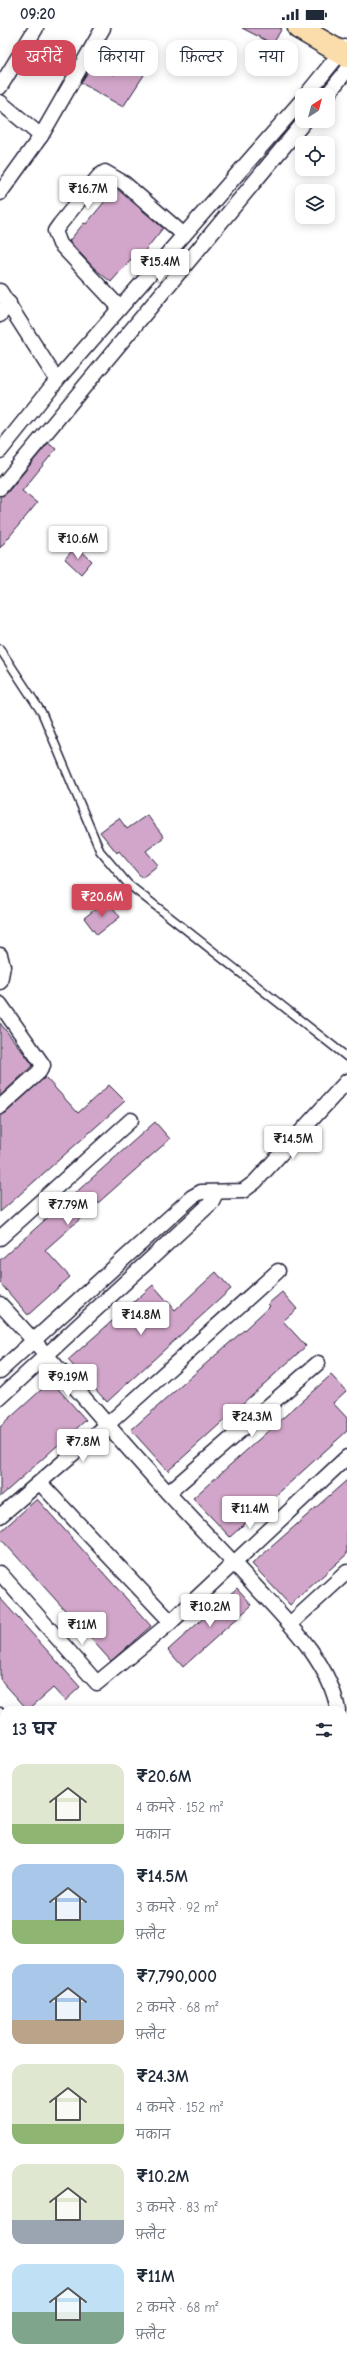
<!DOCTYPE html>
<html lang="hi">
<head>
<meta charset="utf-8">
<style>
	:root { --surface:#fff; --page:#f2f2f3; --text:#1f2937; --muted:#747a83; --accent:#d1495b }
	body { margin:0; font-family:"Comic Neue","Playpen Sans Deva",sans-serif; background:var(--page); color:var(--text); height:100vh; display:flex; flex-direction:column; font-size:15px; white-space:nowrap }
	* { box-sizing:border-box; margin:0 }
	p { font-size:13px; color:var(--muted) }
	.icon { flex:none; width:22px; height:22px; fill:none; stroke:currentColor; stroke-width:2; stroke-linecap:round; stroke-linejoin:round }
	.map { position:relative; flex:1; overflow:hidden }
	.sheet { position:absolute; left:0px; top:1678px; width:347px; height:656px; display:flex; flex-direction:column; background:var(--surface); border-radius:12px 12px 0 0; box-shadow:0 2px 10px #0003 }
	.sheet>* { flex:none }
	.hud { position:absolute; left:12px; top:12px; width:323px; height:36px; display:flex; gap:8px }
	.needle { width:26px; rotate:36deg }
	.buttons { position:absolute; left:295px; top:60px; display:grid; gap:8px }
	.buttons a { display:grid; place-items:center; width:40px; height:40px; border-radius:8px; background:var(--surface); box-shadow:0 2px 10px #0003; font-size:20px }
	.price { position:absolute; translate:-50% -34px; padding:0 9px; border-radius:4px; background:#fff; color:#222; font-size:13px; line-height:26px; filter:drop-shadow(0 1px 2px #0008) }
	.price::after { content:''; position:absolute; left:50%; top:24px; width:12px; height:9px; margin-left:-6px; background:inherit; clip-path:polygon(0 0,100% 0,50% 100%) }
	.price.current { background:var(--accent); color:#fff }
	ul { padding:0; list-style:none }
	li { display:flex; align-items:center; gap:12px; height:100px; padding:0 12px }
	li span { display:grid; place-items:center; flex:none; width:112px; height:80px; border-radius:12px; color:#555 }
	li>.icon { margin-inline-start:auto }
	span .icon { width:48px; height:48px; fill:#fffc; stroke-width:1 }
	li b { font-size:17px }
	h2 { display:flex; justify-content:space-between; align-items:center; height:48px; padding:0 12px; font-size:17px }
	.pill { padding:0 14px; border-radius:12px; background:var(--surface); box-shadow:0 2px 10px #0003; font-size:14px; line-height:36px }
	.pill.current { background:var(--accent); color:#fff }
	.status { display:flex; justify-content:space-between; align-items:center; height:28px; padding:0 20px; background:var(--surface); direction:ltr }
	.status svg { height:11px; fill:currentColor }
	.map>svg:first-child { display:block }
</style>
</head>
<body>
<div class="status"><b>09:20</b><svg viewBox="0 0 49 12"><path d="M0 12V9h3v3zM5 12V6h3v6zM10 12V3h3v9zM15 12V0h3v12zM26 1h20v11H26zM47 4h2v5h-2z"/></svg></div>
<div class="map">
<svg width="347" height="2334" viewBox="0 0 347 2334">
	<rect width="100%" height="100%" fill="#fff"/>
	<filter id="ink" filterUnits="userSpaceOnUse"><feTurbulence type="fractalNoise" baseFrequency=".025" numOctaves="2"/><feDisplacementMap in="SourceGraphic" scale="8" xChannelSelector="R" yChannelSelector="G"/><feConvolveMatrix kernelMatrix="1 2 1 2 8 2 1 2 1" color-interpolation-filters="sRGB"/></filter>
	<g filter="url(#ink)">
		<g fill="#d2a6ca" stroke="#22223b">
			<path d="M242 0H282L273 16Z"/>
			<path d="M94 34 114 47 123 34 144 47 123 79 81 55Z"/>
			<path d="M116 160 163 200 135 235 131 231 111 254 94 240 69 213 84 195 86 196Z"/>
			<path d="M48 415 56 421 22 463 37 475 0 520V468L7 465Z"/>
			<path d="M76 518 92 533 81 546 65 531Z"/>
			<path d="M147 787 164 809 146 823 158 837 142 850 119 823 117 825 100 804 119 790 127 801Z"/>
			<path d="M107 872 120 889 97 907 84 890Z"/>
			<path d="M0 995 33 1037 0 1068Z"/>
			<path d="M45 1049 78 1085 109 1057 125 1073 0 1184V1087L6 1085Z"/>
			<path d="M155 1094 170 1111 45 1222 70 1249 28 1287 0 1255V1232Z"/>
			<path d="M216 1244 231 1261 107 1374 68 1332 153 1257 175 1282Z"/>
			<path d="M282 1264 297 1281 283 1293 306 1318 168 1443 131 1402 244 1302 270 1278 268 1276Z"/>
			<path d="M331 1347 346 1363 333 1375 347 1390V1403L230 1509 193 1470Z"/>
			<path d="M51 1353 86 1392 0 1469V1399Z"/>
			<path d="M347 1452V1526L290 1577 252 1536Z"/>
			<path d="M37 1471 151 1598 111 1633 0 1510V1504Z"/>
			<path d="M237 1560 252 1577 183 1639 168 1622Z"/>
			<path d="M0 1570 80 1659 65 1673 53 1660 28 1682 0 1651Z"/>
		</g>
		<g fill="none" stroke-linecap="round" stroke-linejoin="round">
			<defs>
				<path id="lane" d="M0 621 42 685 100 823 128 856 347 1029"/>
				<g id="street">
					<path d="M0 59 36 0"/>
					<path d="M306 67 345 19"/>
					<path d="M327 67 347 42"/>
					<path d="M0 74 41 108"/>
					<path d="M0 165 41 108 103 0"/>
					<path d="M0 263 57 352"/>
					<path d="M120 280 60 216 55 203 60 196 99 148 105 144 124 155 184 207"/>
					<path d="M0 287 9 275"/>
					<path d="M0 423 57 352 302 72"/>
					<path d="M0 460 305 93"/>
					<path d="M0 927 3 938 0 954"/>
					<path d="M0 976 43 1037 39 1044 0 1079"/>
					<path d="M0 1210 131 1092"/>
					<path d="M0 1276C58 1337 111 1403 169 1466 197 1497 227 1527 255 1558 288 1594 329 1633 338 1682"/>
					<path d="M0 1343 192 1169 201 1164 243 1163 255 1154 347 1053"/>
					<path d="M0 1370 211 1175 216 1165"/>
					<path d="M40 1455 171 1594"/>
					<path d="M168 1465 318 1335"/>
					<path d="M0 1488 108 1396 278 1243"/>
					<path d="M0 1545 97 1655 171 1594 347 1429"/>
					<path d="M290 1596 347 1544"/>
					<path d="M0 1687 4 1691"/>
					<path d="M343 1728 347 1732"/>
					<path d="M343 1818 347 1822"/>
					<path d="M343 1908 347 1912"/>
					<path d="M343 1935 347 1931"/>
				</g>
				<path id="primary" d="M299 0 347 28"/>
			</defs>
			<use href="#lane" stroke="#22223b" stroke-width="10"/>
			<use href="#street" stroke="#22223b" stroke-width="17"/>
			<use href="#primary" stroke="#22223b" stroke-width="25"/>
			<use href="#lane" stroke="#fff" stroke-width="7"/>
			<use href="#street" stroke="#fff" stroke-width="14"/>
			<use href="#primary" stroke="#faddab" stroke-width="22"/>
		</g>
	</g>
</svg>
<div class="buttons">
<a><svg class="needle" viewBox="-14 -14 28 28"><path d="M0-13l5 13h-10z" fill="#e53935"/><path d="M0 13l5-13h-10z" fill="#747a83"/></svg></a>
<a><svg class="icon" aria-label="locate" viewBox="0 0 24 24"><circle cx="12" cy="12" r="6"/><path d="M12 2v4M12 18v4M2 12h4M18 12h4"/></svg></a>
<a><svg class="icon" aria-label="layers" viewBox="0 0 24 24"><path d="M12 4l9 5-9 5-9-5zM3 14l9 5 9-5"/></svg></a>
</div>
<b class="price" style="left:88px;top:182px">₹16.7M</b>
<b class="price" style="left:160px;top:255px">₹15.4M</b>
<b class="price" style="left:78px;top:532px">₹10.6M</b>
<b class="price current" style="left:102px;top:890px">₹20.6M</b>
<b class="price" style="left:293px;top:1132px">₹14.5M</b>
<b class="price" style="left:68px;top:1198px">₹7.79M</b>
<b class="price" style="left:141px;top:1308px">₹14.8M</b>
<b class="price" style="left:68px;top:1370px">₹9.19M</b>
<b class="price" style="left:252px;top:1410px">₹24.3M</b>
<b class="price" style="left:83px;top:1435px">₹7.8M</b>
<b class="price" style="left:250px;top:1502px">₹11.4M</b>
<b class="price" style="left:210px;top:1600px">₹10.2M</b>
<b class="price" style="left:82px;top:1618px">₹11M</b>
<div class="hud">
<a class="pill current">खरीदें</a>
<a class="pill">किराया</a>
<a class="pill">फ़िल्टर</a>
<a class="pill">नया</a>
</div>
<section class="sheet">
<h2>13 घर<svg class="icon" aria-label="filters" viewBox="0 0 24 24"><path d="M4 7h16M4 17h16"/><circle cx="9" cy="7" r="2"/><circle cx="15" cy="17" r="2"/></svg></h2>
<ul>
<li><span style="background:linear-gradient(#dfe7d0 75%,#8fb573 0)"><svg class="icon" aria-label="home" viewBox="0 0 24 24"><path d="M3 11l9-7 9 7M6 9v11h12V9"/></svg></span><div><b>₹20.6M</b><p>4 कमरे · 152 m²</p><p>मकान</p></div></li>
<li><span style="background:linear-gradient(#a9c7e8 70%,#8fb573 0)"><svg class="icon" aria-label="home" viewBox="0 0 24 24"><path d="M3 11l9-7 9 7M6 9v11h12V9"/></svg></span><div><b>₹14.5M</b><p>3 कमरे · 92 m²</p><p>फ़्लैट</p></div></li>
<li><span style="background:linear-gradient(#a9c7e8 70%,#b9a48a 0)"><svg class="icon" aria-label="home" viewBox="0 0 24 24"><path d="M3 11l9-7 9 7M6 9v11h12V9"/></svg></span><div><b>₹7,790,000</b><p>2 कमरे · 68 m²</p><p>फ़्लैट</p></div></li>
<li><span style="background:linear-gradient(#dfe7d0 75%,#8fb573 0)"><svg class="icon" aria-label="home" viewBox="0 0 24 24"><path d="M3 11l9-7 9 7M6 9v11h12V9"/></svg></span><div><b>₹24.3M</b><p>4 कमरे · 152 m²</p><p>मकान</p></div></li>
<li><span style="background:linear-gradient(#dfe7d0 70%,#9aa5b1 0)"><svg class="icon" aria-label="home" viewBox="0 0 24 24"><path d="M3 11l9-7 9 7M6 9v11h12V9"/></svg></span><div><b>₹10.2M</b><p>3 कमरे · 83 m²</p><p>फ़्लैट</p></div></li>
<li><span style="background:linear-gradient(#bfe0f5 60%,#7fa58c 0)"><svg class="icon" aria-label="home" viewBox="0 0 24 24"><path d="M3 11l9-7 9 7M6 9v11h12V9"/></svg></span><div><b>₹11M</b><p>2 कमरे · 68 m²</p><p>फ़्लैट</p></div></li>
</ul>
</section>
</div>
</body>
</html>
